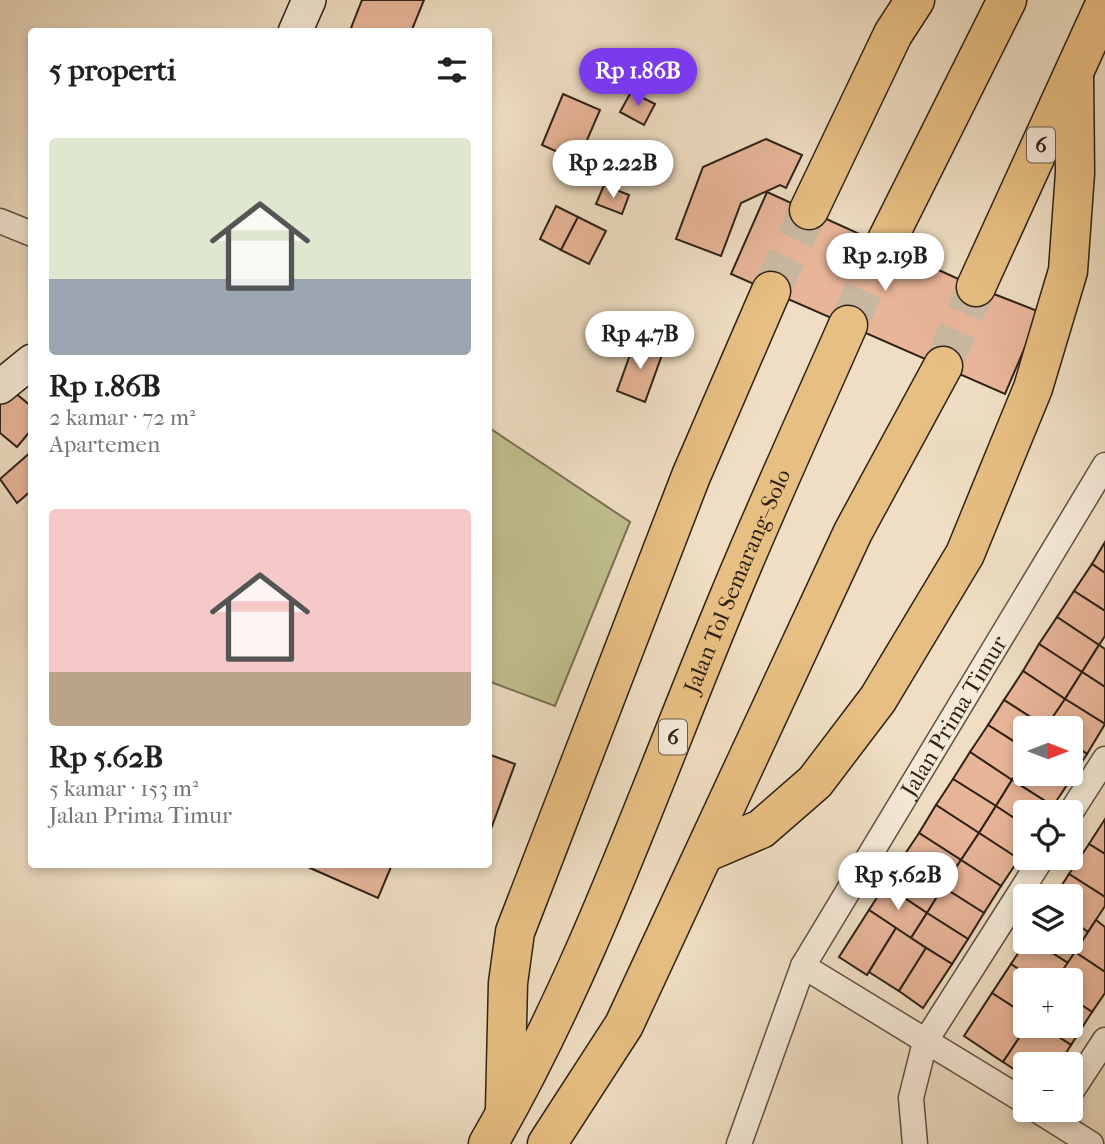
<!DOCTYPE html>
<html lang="id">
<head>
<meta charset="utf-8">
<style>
	:root { --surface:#fff; --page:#f6f6f6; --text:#202124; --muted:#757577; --accent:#7c3aed }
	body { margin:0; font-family:"IM FELL French Canon",serif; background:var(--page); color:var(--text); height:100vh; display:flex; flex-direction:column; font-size:26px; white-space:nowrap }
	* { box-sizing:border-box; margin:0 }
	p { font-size:23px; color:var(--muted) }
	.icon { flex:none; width:38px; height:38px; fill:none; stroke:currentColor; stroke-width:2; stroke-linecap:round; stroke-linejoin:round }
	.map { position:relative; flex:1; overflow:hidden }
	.side { position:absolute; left:28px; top:28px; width:464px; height:840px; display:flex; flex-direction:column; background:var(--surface); border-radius:7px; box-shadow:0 4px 10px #0003 }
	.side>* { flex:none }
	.needle { width:46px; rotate:90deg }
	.buttons { position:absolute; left:1013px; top:716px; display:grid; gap:14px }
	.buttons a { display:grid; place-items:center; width:70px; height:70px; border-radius:7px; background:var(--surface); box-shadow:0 4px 10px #0003; font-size:35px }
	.price { position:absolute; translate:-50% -60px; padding:0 16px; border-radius:24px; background:#fff; color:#222; font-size:23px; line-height:46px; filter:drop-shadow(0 2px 4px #0008) }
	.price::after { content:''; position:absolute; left:50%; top:42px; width:21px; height:16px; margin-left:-10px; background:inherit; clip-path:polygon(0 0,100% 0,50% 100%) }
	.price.active { background:var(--accent); color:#fff }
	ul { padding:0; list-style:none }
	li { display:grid; align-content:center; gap:14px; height:371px; padding:0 21px }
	li span { display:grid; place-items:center; height:217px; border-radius:7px; color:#555 }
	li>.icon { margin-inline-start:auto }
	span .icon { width:126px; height:126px; fill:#fffc; stroke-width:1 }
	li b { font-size:30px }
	h2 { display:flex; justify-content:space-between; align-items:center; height:84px; padding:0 21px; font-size:30px }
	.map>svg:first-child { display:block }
</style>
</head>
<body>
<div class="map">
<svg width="1105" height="1144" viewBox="0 0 1105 1144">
	<rect width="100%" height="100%" fill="#efdec3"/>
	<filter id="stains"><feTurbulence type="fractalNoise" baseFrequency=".00286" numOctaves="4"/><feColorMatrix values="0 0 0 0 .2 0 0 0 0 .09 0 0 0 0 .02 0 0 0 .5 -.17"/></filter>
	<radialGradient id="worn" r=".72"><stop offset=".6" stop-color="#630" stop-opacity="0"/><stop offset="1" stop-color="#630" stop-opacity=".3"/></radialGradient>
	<path fill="#c1bf8e" stroke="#787053" stroke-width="2" d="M488 427 630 522 555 706 488 681Z"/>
	<g fill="#e8b599" stroke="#2f2218" stroke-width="2">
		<path d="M362 0H424L411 32H360L351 28Z"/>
		<path d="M631 92 655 104 644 125 620 112Z"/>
		<path d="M563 94 600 110 578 161 542 145Z"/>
		<path d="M766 139 802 155 786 188 780 185 741 203 721 256 676 239 703 167Z"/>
		<path d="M604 185 629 195 622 214 596 204Z"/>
		<path d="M767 192 976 287 1040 312 1005 394 731 274Z"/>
		<path d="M556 206 578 217 561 250 540 239Z"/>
		<path d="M578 217 606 231 589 264 561 250Z"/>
		<path d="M635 341 663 352 645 402 617 391Z"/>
		<path d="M7 386 32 407V429L17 447 0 433V395Z"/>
		<path d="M32 451V490L17 503 0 479Z"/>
		<path d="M1105 542V573L1092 564Z"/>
		<path d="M1092 564 1105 573V611L1074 591Z"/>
		<path d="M1074 591 1105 611V636L1099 645 1057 617Z"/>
		<path d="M1057 617 1099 645 1082 672 1039 644Z"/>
		<path d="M1039 644 1082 672 1065 699 1023 671Z"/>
		<path d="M1099 645 1105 649V687L1082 672Z"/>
		<path d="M1023 671 1065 699 1046 727 1004 700Z"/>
		<path d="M1082 672 1105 687V724L1065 699Z"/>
		<path d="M1065 699 1105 724 1087 754 1071 743V728L1046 727Z"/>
		<path d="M1004 700 1046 727 1026 728V749L988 725Z"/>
		<path d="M988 725 1026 749V760L1012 780 970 752Z"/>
		<path d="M1071 743 1087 754 1071 779 1063 774H1071Z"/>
		<path d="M970 752 1012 780 996 806 953 779Z"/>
		<path d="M488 754 515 764 488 837Z"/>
		<path d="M1026 760V774H1063L1071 779 1053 806 1012 780Z"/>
		<path d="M953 779 996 806 979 833 936 805Z"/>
		<path d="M1012 780 1053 806 1049 812H1026V826L996 806Z"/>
		<path d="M936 805 979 833 961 860 919 833Z"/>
		<path d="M996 806 1026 826V849L1019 859 979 833Z"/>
		<path d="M1105 819V854L1089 844Z"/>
		<path d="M919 833 961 860 943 887 901 860Z"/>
		<path d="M979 833 1019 859 1001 886 961 860Z"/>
		<path d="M1089 844 1105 854V897L1069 874Z"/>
		<path d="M901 860 943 887 927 913 885 885Z"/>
		<path d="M961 860 1001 886 984 913 943 887Z"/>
		<path d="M301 864H384L391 867 378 898Z"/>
		<path d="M1069 874 1105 897V906L1088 932 1071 920V896H1055Z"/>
		<path d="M885 885 927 913 911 938 869 910Z"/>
		<path d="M943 887 984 913 968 939 927 913Z"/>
		<path d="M869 910 896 928 867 975 839 957Z"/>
		<path d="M927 913 968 939 952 964 911 938Z"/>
		<path d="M1071 920 1088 932 1068 963 1035 942H1071Z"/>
		<path d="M1096 920 1105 927V972L1075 952Z"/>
		<path d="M896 928 926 948 899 991 869 972Z"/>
		<path d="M1026 941 1035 942 1068 963 1056 980H1034L1011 964Z"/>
		<path d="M926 948 952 964 923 1008 899 991Z"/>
		<path d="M1075 952 1105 972V993L1092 1012 1071 998V980H1056Z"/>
		<path d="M1011 964 1034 980H1026V1015L992 993Z"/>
		<path d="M992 993 1026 1015 1027 1026 1003 1062 964 1036Z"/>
		<path d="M1071 998 1092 1012 1071 1045 1042 1026H1071Z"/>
		<path d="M1027 1026H1042L1071 1045 1059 1064H1026V1077L1003 1062Z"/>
	</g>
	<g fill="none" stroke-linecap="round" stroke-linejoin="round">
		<g stroke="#c9b8a1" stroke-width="38" stroke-dasharray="38 19" stroke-linecap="butt">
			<path d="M771 291 809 210"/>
			<path d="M848 325 885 244"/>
			<path d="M943 366 976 287"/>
		</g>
		<defs>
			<g id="minor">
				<path d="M0 221 32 234"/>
				<path d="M1071 812 1105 759"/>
				<path d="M1071 1092 1105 1040"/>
				<path id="s1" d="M1026 1102 803 966 1105 465"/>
				<path d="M1037 1110 1091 1144"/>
				<path d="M739 1144 803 966"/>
				<path d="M915 1144 911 1098 925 1042 1042 858"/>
			</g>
			<g id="secondary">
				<path d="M295 32 309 0"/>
				<path d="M0 387 32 361"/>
			</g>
			<g id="motorway">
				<path d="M809 210 893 34 915 0"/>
				<path d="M885 244 1007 0"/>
				<path d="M976 287 1105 4"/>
				<path d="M707 852 761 829 815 782 878 699 965 554 1033 388 1068 271 1075 173 1074 74"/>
				<path d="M505 1109 508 983 515 932 691 476 771 291"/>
				<path id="s2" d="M488 1144C588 971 652 781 729 597 767 505 808 416 848 325"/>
				<path d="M547 1144 624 1025 853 532 943 366"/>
			</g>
		</defs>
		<use href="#minor" stroke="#5f5143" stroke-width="27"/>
		<use href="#secondary" stroke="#2f2218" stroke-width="36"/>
		<use href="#motorway" stroke="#2f2218" stroke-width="41"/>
		<use href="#minor" stroke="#f5ead8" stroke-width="24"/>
		<use href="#secondary" stroke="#f5ead8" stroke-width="33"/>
		<use href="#motorway" stroke="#e8bf82" stroke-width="38"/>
	</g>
	<g text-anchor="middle" stroke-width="7" stroke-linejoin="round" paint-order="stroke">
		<g fill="#f5ead8" stroke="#6a5e52" stroke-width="2">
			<rect x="1027" y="127.5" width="28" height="35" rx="5"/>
			<rect x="659" y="719.5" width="28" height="35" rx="5"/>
		</g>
		<g font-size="21" font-weight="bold" fill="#2f2218">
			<text x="1041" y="152">6</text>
			<text x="673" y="744">6</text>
		</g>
		<g font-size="23" fill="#2f2218" stroke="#f5ead8">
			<text dy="8" stroke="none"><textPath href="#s2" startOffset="616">Jalan Tol Semarang–Solo</textPath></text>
			<text dy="8" stroke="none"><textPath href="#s1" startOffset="553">Jalan Prima Timur</textPath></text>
		</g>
	</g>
	<rect width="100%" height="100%" filter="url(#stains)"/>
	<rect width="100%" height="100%" fill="url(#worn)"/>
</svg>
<div class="buttons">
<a><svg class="needle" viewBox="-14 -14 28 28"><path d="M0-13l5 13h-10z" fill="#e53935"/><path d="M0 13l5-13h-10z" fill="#757577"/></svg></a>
<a><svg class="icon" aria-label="locate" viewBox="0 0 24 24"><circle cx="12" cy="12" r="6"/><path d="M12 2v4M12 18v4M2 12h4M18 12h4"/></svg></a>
<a><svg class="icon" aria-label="layers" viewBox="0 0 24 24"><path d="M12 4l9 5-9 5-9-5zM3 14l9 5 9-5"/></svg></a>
<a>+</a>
<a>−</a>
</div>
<b class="price active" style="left:638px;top:108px">Rp 1.86B</b>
<b class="price" style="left:613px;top:200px">Rp 2.22B</b>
<b class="price" style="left:885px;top:293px">Rp 2.19B</b>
<b class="price" style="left:640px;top:371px">Rp 4.7B</b>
<b class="price" style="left:898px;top:912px">Rp 5.62B</b>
<section class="side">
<h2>5 properti<svg class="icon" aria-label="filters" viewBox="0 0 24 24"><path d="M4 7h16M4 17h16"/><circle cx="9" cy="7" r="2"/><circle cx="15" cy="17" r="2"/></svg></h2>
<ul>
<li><span style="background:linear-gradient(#dfe7d0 65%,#9aa5b1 0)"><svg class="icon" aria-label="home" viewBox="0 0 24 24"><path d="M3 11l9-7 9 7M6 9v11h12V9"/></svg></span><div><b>Rp 1.86B</b><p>2 kamar · 72 m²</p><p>Apartemen</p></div></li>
<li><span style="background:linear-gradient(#f6c9c9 75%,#b9a48a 0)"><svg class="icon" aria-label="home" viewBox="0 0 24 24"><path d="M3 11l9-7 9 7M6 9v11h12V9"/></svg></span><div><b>Rp 5.62B</b><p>5 kamar · 153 m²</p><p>Jalan Prima Timur</p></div></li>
</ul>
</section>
</div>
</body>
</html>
